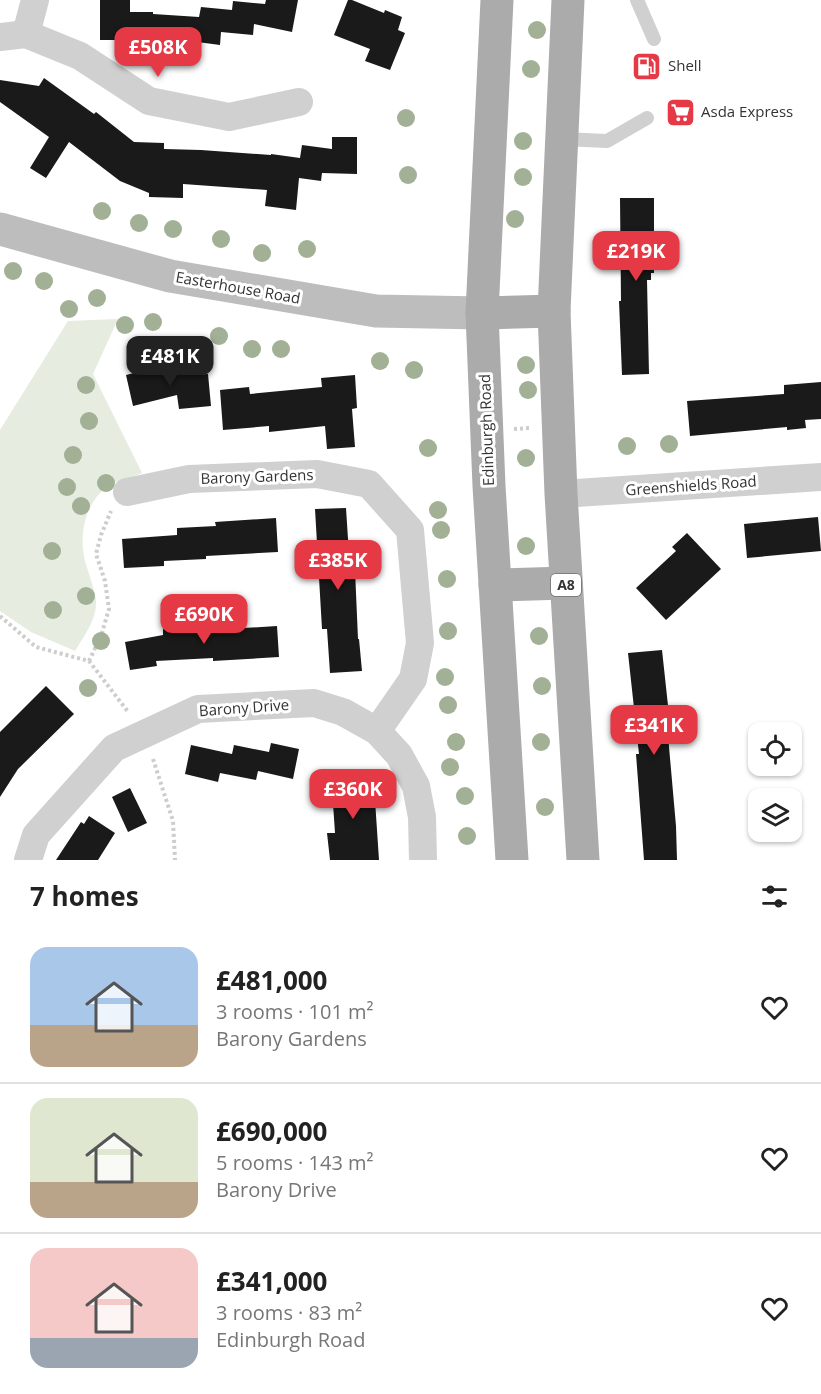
<!DOCTYPE html>
<html lang="en">
<head>
<meta charset="utf-8">
<style>
	:root { --surface:#fff; --page:#f6f6f6; --text:#222; --muted:#767676; --line:#e0e0e0; --accent:#e63946 }
	body { margin:0; font-family:"Open Sans",sans-serif; background:var(--page); color:var(--text); height:100vh; display:flex; flex-direction:column; font-size:22px; white-space:nowrap }
	* { box-sizing:border-box; margin:0 }
	p { font-size:20px; color:var(--muted) }
	.icon { flex:none; width:33px; height:33px; fill:none; stroke:currentColor; stroke-width:2; stroke-linecap:round; stroke-linejoin:round }
	.map { position:relative; height:860px; overflow:hidden }
	.sheet { display:flex; flex-direction:column; background:var(--surface); flex:1 }
	.sheet>* { flex:none }
	.controls { position:absolute; left:748px; top:722px; display:grid; gap:12px }
	.controls a { display:grid; place-items:center; width:54px; height:54px; border-radius:12px; background:var(--surface); box-shadow:0 2px 4px #0004; font-size:30px }
	.price { position:absolute; translate:-50% -51px; padding:0 14px; border-radius:12px; background:var(--accent); color:#fff; font-size:20px; line-height:39px; filter:drop-shadow(0 2px 3px #0008) }
	.price::after { content:''; position:absolute; left:50%; top:36px; width:18px; height:14px; margin-left:-9px; background:inherit; clip-path:polygon(0 0,100% 0,50% 100%) }
	.price.selected { background:#222; color:#fff }
	ul { padding:0; list-style:none }
	li { display:flex; align-items:center; gap:18px; height:150px; padding:0 30px }
	li+li { border-top:2px solid var(--line) }
	li span { display:grid; place-items:center; flex:none; width:168px; height:120px; border-radius:18px; color:#555 }
	li>.icon { margin-inline-start:auto }
	span .icon { width:72px; height:72px; fill:#fffc; stroke-width:1 }
	li b { font-size:26px }
	h2 { display:flex; justify-content:space-between; align-items:center; height:72px; padding:0 30px; font-size:26px }
	.map>svg:first-child { display:block }
</style>
</head>
<body>
<div class="map">
<svg width="821" height="860" viewBox="0 0 821 860">
	<rect width="100%" height="100%" fill="#fff"/>
	<path fill="#e6ecdf" d="M118 319 93 374 142 473C133 477 121 479 112 484 86 498 78 533 85 561 88 572 95 590 96 601 97 619 84 636 75 651L31 632 0 611V430L68 321Z"/>
	<g fill="#1a1a1a">
		<path d="M100 0H130V12H153V14L199 17 201 7 232 10 233 1 265 4 266 0H298L292 32 254 24 253 35 221 32 220 45 190 41 189 49 156 47 157 40H100Z"/>
		<path d="M348 0H352L384 13 385 10 402 17 398 30 405 33 390 70 365 61 370 49 334 35Z"/>
		<path d="M44 78 94 114 96 112 134 142 164 143V149L201 150 271 155V154L300 158 302 145 332 149V137H357V174L322 173 321 181 299 178 296 210 265 206 267 190 183 184V198L149 197V193L120 181 69 142 46 178 30 168 49 137 0 102V80L39 86Z"/>
		<path d="M620 198H654V273H651V280H647L649 374 622 375 619 301H621Z"/>
		<path d="M192 366 193 375 208 374 211 406 179 409 177 395 133 406 126 375 158 367V369Z"/>
		<path d="M355 375 357 408 352 409 355 447 327 449 325 426 269 432V426L223 430 220 390 249 387 250 394 322 387 321 378Z"/>
		<path d="M821 382V419L805 420 806 428 787 430V427L690 436 687 401 784 394V385Z"/>
		<path d="M346 508 350 570H355L358 639H359L362 671 330 673 327 629H322L315 509Z"/>
		<path d="M818 517 821 551 747 558 744 524Z"/>
		<path d="M276 518 278 552 206 556V559L164 561V566L124 568 122 539 177 535V528L216 526 215 522Z"/>
		<path d="M687 533 721 569 666 620 636 588 676 551 672 547Z"/>
		<path d="M211 626V630L277 626 279 657 213 661V658L156 661 157 666 130 670 125 642 163 635V629Z"/>
		<path d="M662 650 670 724H667L676 826 677 860H644L636 754H639L628 653Z"/>
		<path d="M46 686 74 714 18 769 0 797V732Z"/>
		<path d="M271 743 299 749 293 779 258 771 256 780 220 773 218 782 185 774 191 745 232 754 234 745 269 752Z"/>
		<path d="M360 772V786L374 785 379 860H330L327 833H335L331 774Z"/>
		<path d="M130 788 147 823 128 832 112 797Z"/>
		<path d="M89 816 115 833 98 860H56L81 822 84 824Z"/>
	</g>
	<g fill="none" stroke-linecap="round" stroke-linejoin="round">
		<g stroke="#cdcdcd" stroke-width="4" stroke-dasharray="3 3" stroke-linecap="butt">
			<path d="M514 429 530 428"/>
			<path d="M0 616 36 647 89 661 129 713"/>
			<path d="M89 661 101 636 109 609 105 581 96 554 101 535 111 511"/>
			<path d="M153 759 173 821 175 860"/>
		</g>
		<g stroke="#d0d0d0" stroke-width="14">
			<path d="M637 0 654 39"/>
			<path d="M562 139 607 141 647 118"/>
		</g>
		<g stroke="#d0d0d0" stroke-width="28">
			<path d="M26 34 35 0"/>
			<path d="M0 37 26 34 80 56 149 101 229 117 299 102"/>
			<path d="M127 492 189 479 317 474 369 484 410 530 420 643 413 679 377 731"/>
			<path d="M561 494 821 477"/>
			<path d="M28 860 36 835 114 748 198 709 314 703 343 712 377 731 399 755 416 786 422 817 423 860"/>
		</g>
		<path stroke="#bdbdbd" stroke-width="33" d="M0 229 170 276 376 311 482 313"/>
		<g stroke="#ababab" stroke-width="33">
			<path d="M497 0 482 313 489 486 512 860"/>
			<path d="M568 0 554 311 561 494 583 860"/>
			<path d="M482 313 554 311"/>
			<path d="M495 585 566 583"/>
		</g>
	</g>
	<g fill="#a2b095">
		<circle cx="537" cy="30" r="9"/>
		<circle cx="531" cy="69" r="9"/>
		<circle cx="406" cy="118" r="9"/>
		<circle cx="523" cy="141" r="9"/>
		<circle cx="408" cy="175" r="9"/>
		<circle cx="523" cy="177" r="9"/>
		<circle cx="102" cy="211" r="9"/>
		<circle cx="515" cy="219" r="9"/>
		<circle cx="139" cy="223" r="9"/>
		<circle cx="173" cy="229" r="9"/>
		<circle cx="221" cy="239" r="9"/>
		<circle cx="307" cy="249" r="9"/>
		<circle cx="262" cy="253" r="9"/>
		<circle cx="13" cy="271" r="9"/>
		<circle cx="44" cy="281" r="9"/>
		<circle cx="97" cy="298" r="9"/>
		<circle cx="69" cy="309" r="9"/>
		<circle cx="153" cy="322" r="9"/>
		<circle cx="125" cy="325" r="9"/>
		<circle cx="219" cy="336" r="9"/>
		<circle cx="252" cy="349" r="9"/>
		<circle cx="281" cy="349" r="9"/>
		<circle cx="380" cy="361" r="9"/>
		<circle cx="526" cy="365" r="9"/>
		<circle cx="414" cy="370" r="9"/>
		<circle cx="86" cy="385" r="9"/>
		<circle cx="528" cy="390" r="9"/>
		<circle cx="89" cy="421" r="9"/>
		<circle cx="669" cy="444" r="9"/>
		<circle cx="627" cy="446" r="9"/>
		<circle cx="428" cy="448" r="9"/>
		<circle cx="73" cy="455" r="9"/>
		<circle cx="526" cy="458" r="9"/>
		<circle cx="106" cy="483" r="9"/>
		<circle cx="67" cy="487" r="9"/>
		<circle cx="81" cy="506" r="9"/>
		<circle cx="438" cy="510" r="9"/>
		<circle cx="441" cy="530" r="9"/>
		<circle cx="526" cy="546" r="9"/>
		<circle cx="52" cy="551" r="9"/>
		<circle cx="447" cy="579" r="9"/>
		<circle cx="86" cy="596" r="9"/>
		<circle cx="53" cy="610" r="9"/>
		<circle cx="448" cy="631" r="9"/>
		<circle cx="539" cy="636" r="9"/>
		<circle cx="101" cy="641" r="9"/>
		<circle cx="445" cy="677" r="9"/>
		<circle cx="542" cy="686" r="9"/>
		<circle cx="88" cy="688" r="9"/>
		<circle cx="448" cy="705" r="9"/>
		<circle cx="456" cy="742" r="9"/>
		<circle cx="541" cy="742" r="9"/>
		<circle cx="450" cy="767" r="9"/>
		<circle cx="465" cy="796" r="9"/>
		<circle cx="545" cy="807" r="9"/>
		<circle cx="467" cy="836" r="9"/>
	</g>
	<defs>
		<symbol id="fuel-square" viewBox="-11 -11 22 22"><rect x="-9" y="-9" width="18" height="18" rx="4" fill="#e63946" stroke="#fff"/><path d="M-5.5-6h7V0h2V4h1.3V-2.5L3-4.5l.8-.8L6-3V5H2.5V1h-1V6h-7ZM-4.2-4.7v3.2H.2V-4.7Z" fill="#fff"/></symbol>
		<symbol id="supermarket-square" viewBox="-11 -11 22 22"><rect x="-9" y="-9" width="18" height="18" rx="4" fill="#e63946" stroke="#fff"/><path d="M-6-5.5h2.5l.6 2H6L4.5 2H-2.5L-4.4-4H-6ZM-1.5 3.2a1.3 1.3 0 1 0 .1 0ZM3 3.2a1.3 1.3 0 1 0 .1 0Z" fill="#fff"/></symbol>
	</defs>
	<g fill-rule="evenodd">
		<use href="#fuel-square" x="630" y="50" width="33" height="33"/>
		<use href="#supermarket-square" x="664" y="96" width="33" height="33"/>
	</g>
	<g text-anchor="middle" stroke-width="6" stroke-linejoin="round" paint-order="stroke">
		<rect fill="#fff" stroke="#707070" stroke-width="1.5" x="551" y="574" width="30" height="22" rx="4.5"/>
		<g font-size="14" font-weight="bold" fill="#333">
			<text x="566" y="590">A8</text>
		</g>
		<g font-size="15" fill="#333" stroke="#fff" text-anchor="start">
			<text x="668" y="71">Shell</text>
			<text x="701" y="117">Asda Express</text>
		</g>
		<g font-size="15" fill="#333" stroke="#fff">
			<text transform="translate(238 288) rotate(10)" y="5">Easterhouse Road</text>
			<text transform="translate(487 430) rotate(-92)" y="5">Edinburgh Road</text>
			<text transform="translate(257 477) rotate(-2)" y="5">Barony Gardens</text>
			<text transform="translate(691 486) rotate(-4)" y="5">Greenshields Road</text>
			<text transform="translate(244 708) rotate(-4)" y="5">Barony Drive</text>
		</g>
	</g>
</svg>
<div class="controls">
<a><svg class="icon" aria-label="locate" viewBox="0 0 24 24"><circle cx="12" cy="12" r="6"/><path d="M12 2v4M12 18v4M2 12h4M18 12h4"/></svg></a>
<a><svg class="icon" aria-label="layers" viewBox="0 0 24 24"><path d="M12 4l9 5-9 5-9-5zM3 14l9 5 9-5"/></svg></a>
</div>
<b class="price" style="left:158px;top:78px">£508K</b>
<b class="price" style="left:636px;top:282px">£219K</b>
<b class="price selected" style="left:170px;top:387px">£481K</b>
<b class="price" style="left:338px;top:591px">£385K</b>
<b class="price" style="left:204px;top:645px">£690K</b>
<b class="price" style="left:654px;top:756px">£341K</b>
<b class="price" style="left:353px;top:820px">£360K</b>
</div>
<section class="sheet">
<h2>7 homes<svg class="icon" aria-label="filters" viewBox="0 0 24 24"><path d="M4 7h16M4 17h16"/><circle cx="9" cy="7" r="2"/><circle cx="15" cy="17" r="2"/></svg></h2>
<ul>
<li><span style="background:linear-gradient(#a9c7e8 65%,#b9a48a 0)"><svg class="icon" aria-label="home" viewBox="0 0 24 24"><path d="M3 11l9-7 9 7M6 9v11h12V9"/></svg></span><div><b>£481,000</b><p>3 rooms · 101 m²</p><p>Barony Gardens</p></div><svg class="icon" aria-label="heart" viewBox="0 0 24 24"><path d="M12 20l-8-8c-3-5 5-10 8-4 3-6 11-1 8 4z"/></svg></li>
<li><span style="background:linear-gradient(#dfe7d0 70%,#b9a48a 0)"><svg class="icon" aria-label="home" viewBox="0 0 24 24"><path d="M3 11l9-7 9 7M6 9v11h12V9"/></svg></span><div><b>£690,000</b><p>5 rooms · 143 m²</p><p>Barony Drive</p></div><svg class="icon" aria-label="heart" viewBox="0 0 24 24"><path d="M12 20l-8-8c-3-5 5-10 8-4 3-6 11-1 8 4z"/></svg></li>
<li><span style="background:linear-gradient(#f6c9c9 75%,#9aa5b1 0)"><svg class="icon" aria-label="home" viewBox="0 0 24 24"><path d="M3 11l9-7 9 7M6 9v11h12V9"/></svg></span><div><b>£341,000</b><p>3 rooms · 83 m²</p><p>Edinburgh Road</p></div><svg class="icon" aria-label="heart" viewBox="0 0 24 24"><path d="M12 20l-8-8c-3-5 5-10 8-4 3-6 11-1 8 4z"/></svg></li>
</ul>
</section>
</body>
</html>
